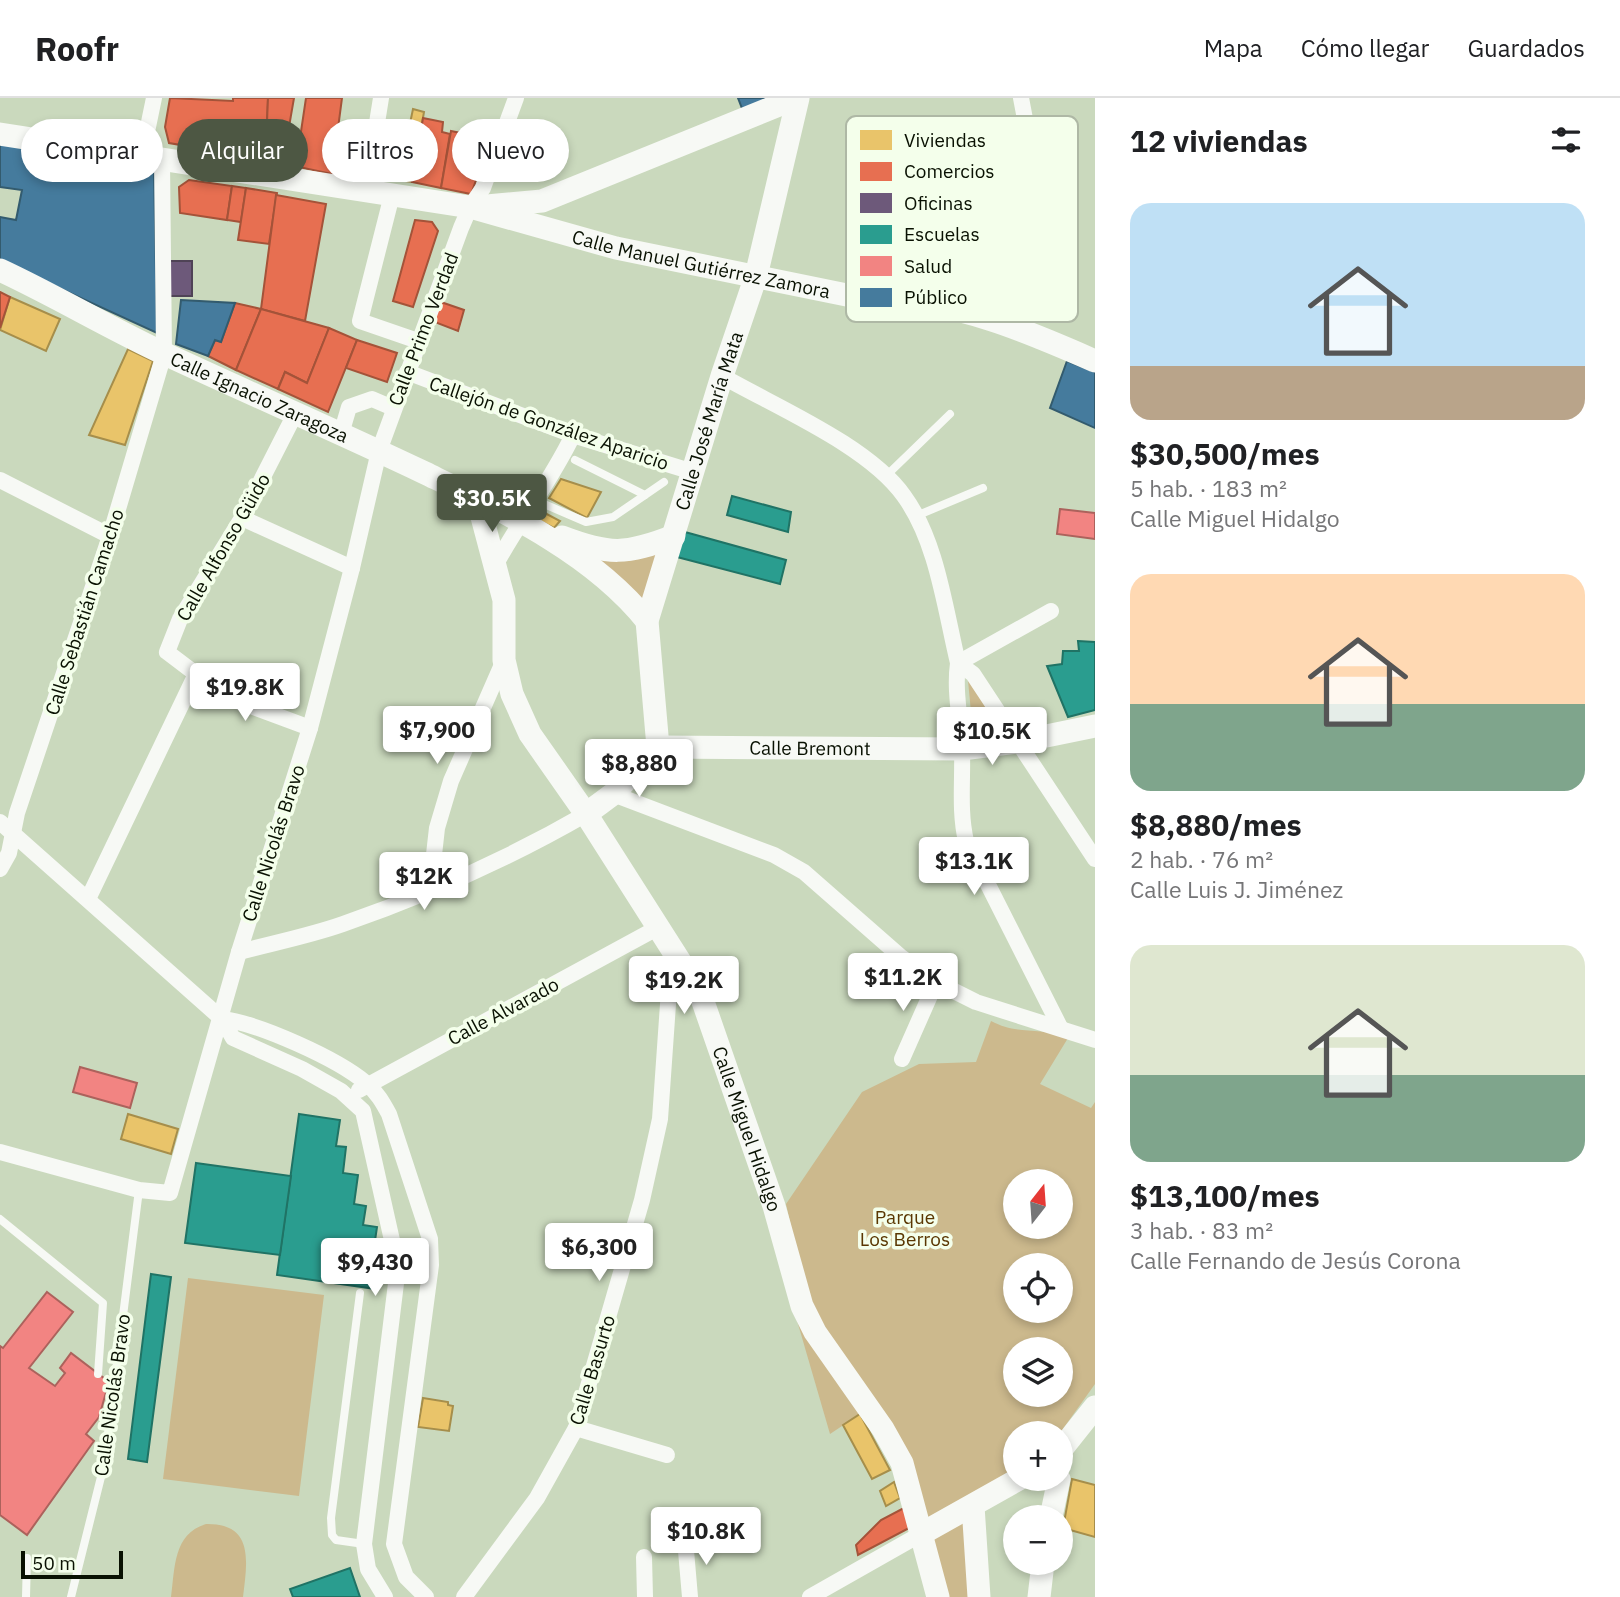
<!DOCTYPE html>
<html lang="es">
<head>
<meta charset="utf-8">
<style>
	:root { --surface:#fff; --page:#f2f2f2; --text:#202124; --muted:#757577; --line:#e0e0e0; --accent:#4d5743 }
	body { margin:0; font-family:"IBM Plex Sans",sans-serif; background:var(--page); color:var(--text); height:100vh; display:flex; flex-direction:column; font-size:26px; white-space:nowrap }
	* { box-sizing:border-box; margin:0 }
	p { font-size:23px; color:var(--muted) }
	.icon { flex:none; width:38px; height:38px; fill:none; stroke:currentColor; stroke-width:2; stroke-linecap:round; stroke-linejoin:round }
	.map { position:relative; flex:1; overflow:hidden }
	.details { display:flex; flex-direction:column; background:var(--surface); width:525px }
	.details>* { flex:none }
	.top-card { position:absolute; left:21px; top:21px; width:665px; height:63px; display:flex; gap:14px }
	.needle { width:46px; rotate:17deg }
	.controls { position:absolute; left:1003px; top:1071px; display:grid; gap:14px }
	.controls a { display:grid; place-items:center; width:70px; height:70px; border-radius:50%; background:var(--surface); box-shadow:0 4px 10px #0003; font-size:35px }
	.scale { position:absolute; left:21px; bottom:18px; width:102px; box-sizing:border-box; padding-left:7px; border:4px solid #091102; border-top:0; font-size:19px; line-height:24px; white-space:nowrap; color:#091102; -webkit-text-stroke:5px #f4ffeb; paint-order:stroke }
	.price { position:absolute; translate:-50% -60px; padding:0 16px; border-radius:7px; background:#fff; color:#222; font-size:23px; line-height:46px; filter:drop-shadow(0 2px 4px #0008) }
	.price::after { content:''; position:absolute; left:50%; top:42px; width:21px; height:16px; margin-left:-10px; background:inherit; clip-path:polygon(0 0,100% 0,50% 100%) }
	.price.current { background:var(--accent); color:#fff }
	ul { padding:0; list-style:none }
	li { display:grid; align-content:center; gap:14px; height:371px; padding:0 35px }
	li span { display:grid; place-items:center; height:217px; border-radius:21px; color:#555 }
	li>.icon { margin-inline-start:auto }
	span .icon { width:126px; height:126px; fill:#fffc; stroke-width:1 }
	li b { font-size:30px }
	h2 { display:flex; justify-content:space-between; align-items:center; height:84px; padding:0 35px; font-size:30px }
	.pill { padding:0 24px; border-radius:32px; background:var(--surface); box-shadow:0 4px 10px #0003; font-size:24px; line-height:63px }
	.pill.current { background:var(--accent); color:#fff }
	header { display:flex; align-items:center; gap:42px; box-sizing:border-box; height:98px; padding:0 35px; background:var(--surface); border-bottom:2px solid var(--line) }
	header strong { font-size:33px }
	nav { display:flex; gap:38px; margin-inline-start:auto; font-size:24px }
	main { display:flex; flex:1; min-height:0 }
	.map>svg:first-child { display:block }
</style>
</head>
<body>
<header>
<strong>Roofr</strong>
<nav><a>Mapa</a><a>Cómo llegar</a><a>Guardados</a></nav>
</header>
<main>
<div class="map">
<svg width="1095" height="1499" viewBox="0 0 1095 1499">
	<rect width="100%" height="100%" fill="#cad9bd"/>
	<g fill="#ccb98d" fill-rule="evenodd">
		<path d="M662 451 641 506 592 462 629 463Z"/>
		<path d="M967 572 1006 628 973 635Z"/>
		<path d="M991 923C1019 938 1039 928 1068 940L1040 986 1091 1010 1095 1004V1286L1060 1335H1015V1369L970 1401 927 1421 809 1208 786 1106 862 994 919 966 976 964ZM1015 1083H1060V1129H1015ZM1015 1167H1060V1213H1015ZM1015 1251H1060V1297H1015Z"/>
		<path d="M188 1180 324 1197 299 1398 163 1381Z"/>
		<path d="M796 1219 860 1316 830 1336Z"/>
		<path d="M966 1417 971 1499H946L930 1439Z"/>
		<path d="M206 1426C255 1425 247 1465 243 1499H171C175 1470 173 1436 206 1426Z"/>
	</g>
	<g fill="#e9c46a" stroke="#a68e4b" stroke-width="2">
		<path d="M413 11 424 14 412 84 373 79 379 36 407 40Z"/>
		<path d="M10 199 60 221 46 253 0 232Z"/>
		<path d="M128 251 153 263 125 347 89 337Z"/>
		<path d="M561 381 601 394 587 420 549 400Z"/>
		<path d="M541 413 560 423 554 430 536 421Z"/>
		<path d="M128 1016 178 1031 171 1056 121 1041Z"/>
		<path d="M423 1300 448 1304V1307L453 1308 449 1333 418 1329Z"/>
		<path d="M860 1316 890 1372 872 1381 843 1327Z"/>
		<path d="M1072 1381 1095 1387V1439L1063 1430Z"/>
		<path d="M894 1384 900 1400 886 1408 880 1393Z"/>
	</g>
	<g fill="#e76f51" stroke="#a45339" stroke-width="2">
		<path d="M170 0 233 3V0H268L267 24 254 41 252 59 169 45 165 29Z"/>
		<path d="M268 0H294L286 46 299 47 306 0H342L332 76 252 59 254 41 267 24Z"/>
		<path d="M423 20 443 24 442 34 450 36 441 90 412 84Z"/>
		<path d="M338 27 370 33 363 81 332 76Z"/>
		<path d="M451 33 491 41 471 96 441 90Z"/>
		<path d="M189 82 232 88 227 122 180 115 179 89Z"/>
		<path d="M232 88 246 90 241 124 227 122Z"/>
		<path d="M246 90 277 95 269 146 238 142Z"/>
		<path d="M276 97 326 106 305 223 261 211Z"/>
		<path d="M415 122 432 124 438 133 413 209 393 203Z"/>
		<path d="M0 194 10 199 0 230Z"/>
		<path d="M438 203 464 212 458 233 432 223Z"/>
		<path d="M235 205 261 211 236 272 208 258 215 242 221 244Z"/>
		<path d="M261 211 329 230 307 285 285 274 278 291 236 272Z"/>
		<path d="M329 230 357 242 328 314 278 291 285 274 307 285Z"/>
		<path d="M357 242 397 255 387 284 346 270Z"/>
		<path d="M904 1410 911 1429 858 1457 856 1447 881 1422Z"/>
	</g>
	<path fill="#6d597a" stroke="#4f4356" stroke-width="2" d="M167 163H192V198H168Z"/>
	<g fill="#2a9d8f" stroke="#207365" stroke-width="2">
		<path d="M732 398 791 414 788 434 727 417Z"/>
		<path d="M685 434 786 462 780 486 677 459Z"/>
		<path d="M1078 543 1095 544V612L1068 619 1047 568 1062 566 1063 553H1079Z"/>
		<path d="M299 1016 340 1022 336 1048 346 1049 343 1075 358 1077 354 1106 366 1108 363 1127 377 1129 373 1156 381 1158 376 1191 277 1177Z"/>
		<path d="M196 1065 291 1078 280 1157 185 1145Z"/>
		<path d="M151 1176 171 1179 147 1364 128 1361Z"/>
		<path d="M350 1470 360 1499H293L290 1491Z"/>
	</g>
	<g fill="#f28482" stroke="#ac625c" stroke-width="2">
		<path d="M1060 411 1095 415V441L1057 436Z"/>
		<path d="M80 969 137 985 130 1010 73 994Z"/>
		<path d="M47 1194 73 1214 29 1270 55 1288 65 1275 60 1270 71 1255 109 1284 99 1319 86 1336 94 1343 27 1437 0 1417V1248L3 1250Z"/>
	</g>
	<g fill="#457b9d" stroke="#335b6e" stroke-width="2">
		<path d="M738 0H777L743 13Z"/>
		<path d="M0 46 154 71 157 235 0 163V119L16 122 22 92 0 89Z"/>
		<path d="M181 202 235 205 221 244 215 242 208 258 176 246Z"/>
		<path d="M1067 263 1095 274V330L1050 310Z"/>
	</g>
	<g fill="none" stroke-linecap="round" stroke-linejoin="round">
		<g stroke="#f7f9f5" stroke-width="8">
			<path d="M575 362 645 397"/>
			<path d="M887 377 950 316"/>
			<path d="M537 403 586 424 613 419 664 384"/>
			<path d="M916 418 983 390"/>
			<path d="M0 1121 103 1205 98 1276"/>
			<path d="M360 1195 331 1420 332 1437 336 1442 364 1446"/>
			<path d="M26 1499 27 1460"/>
			<path d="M71 1499 104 1367 139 1092"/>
		</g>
		<g stroke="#f7f9f5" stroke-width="16">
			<path d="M142 58 154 0"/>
			<path d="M366 93 381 0"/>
			<path d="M392 97 360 223 418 243"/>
			<path d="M1017 230 1029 184 1031 161 1025 21 1021 0"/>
			<path d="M407 274 573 337 693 374"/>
			<path d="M722 278C776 309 869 348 904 398 937 443 945 511 958 565 954 594 961 622 962 652 963 683 959 713 966 743L1060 929"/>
			<path d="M341 336 349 309 372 301 393 310"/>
			<path d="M0 382 110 438"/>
			<path d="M242 420 352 470"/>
			<path d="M496 466C520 422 551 383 573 337"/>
			<path d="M1051 513 958 565 973 576 1095 761"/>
			<path d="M192 586 310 630"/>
			<path d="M613 696 774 757 804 774 901 859 936 884 976 904 1095 942"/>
			<path d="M0 724 222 921 233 940 302 971 341 993 363 1013 398 1169 364 1446 368 1471 385 1499"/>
			<path d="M0 771 9 755 17 715 110 438 164 256 162 62"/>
			<path d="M430 792 437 730 451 683 504 562"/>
			<path d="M88 801 196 576 167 554 180 521 242 420 296 314"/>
			<path d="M239 854C273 845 309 838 343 826 426 797 510 760 586 716"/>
			<path d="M222 921C258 925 338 961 366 985 377 994 383 1005 389 1016L430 1141 431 1167 394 1446 406 1479 426 1499"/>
			<path d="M902 961 936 884"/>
			<path d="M359 992 659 829"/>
			<path d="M0 1054 139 1092 170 1095 239 854 310 630 352 470 379 353 461 130 470 109 483 90 516 0"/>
			<path d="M576 1330 667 1357"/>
			<path d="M685 1441 690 1499"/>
			<path d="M644 1459 645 1499"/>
			<path d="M464 1499 537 1400 576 1330 642 1102 660 1021 672 849"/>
			<path d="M810 1499 921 1436"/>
		</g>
		<g stroke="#f7f9f5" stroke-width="23">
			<path id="s1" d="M0 36 470 109 616 150 881 204C954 201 1029 234 1095 263"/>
			<path d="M487 108 542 103 796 0"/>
			<path id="s2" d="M0 172C56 198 109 230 165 256 251 296 339 334 425 375 503 413 592 454 647 523"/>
			<path id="s3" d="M477 400 504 502V562L512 596 530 636 586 716 700 895 774 1108 802 1208 815 1234 883 1331 902 1365 938 1499"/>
			<path d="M562 439C609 457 626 457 674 438"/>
			<path id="s4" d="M658 649 647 523 722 278 756 178 798 0"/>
			<path id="s5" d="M658 649 962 651 1017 644 1095 628"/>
			<path d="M586 716 613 696 658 649"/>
			<path d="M1060 1353 1095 1309"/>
			<path d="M973 1408 979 1499"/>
			<path d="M1051 1419 1059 1381"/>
			<path d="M921 1436 1019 1381"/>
			<path d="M1039 1499 1043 1465"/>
		</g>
	</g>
	<g text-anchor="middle" stroke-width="7" stroke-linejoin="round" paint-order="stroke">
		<g font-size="19" fill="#091102" stroke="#f4ffeb">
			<text dy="7" stroke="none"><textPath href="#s1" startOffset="714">Calle Manuel Gutiérrez Zamora</textPath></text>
			<text transform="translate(423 231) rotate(-69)" y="7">Calle Primo Verdad</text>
			<text dy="7" stroke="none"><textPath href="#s2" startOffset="289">Calle Ignacio Zaragoza</textPath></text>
			<text dy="7" stroke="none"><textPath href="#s4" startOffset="336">Calle José María Mata</textPath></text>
			<text transform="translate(549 325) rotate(19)" y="7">Callejón de González Aparicio</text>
			<text transform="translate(223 449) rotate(-60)" y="7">Calle Alfonso Güido</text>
			<text transform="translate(84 514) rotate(-72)" y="7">Calle Sebastián Camacho</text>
			<text dy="7" stroke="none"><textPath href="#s5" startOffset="152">Calle Bremont</textPath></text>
			<text transform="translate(273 745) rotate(-72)" y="7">Calle Nicolás Bravo</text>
			<text transform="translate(503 913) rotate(-28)" y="7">Calle Alvarado</text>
			<text dy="7" stroke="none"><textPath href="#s3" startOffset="698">Calle Miguel Hidalgo</textPath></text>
			<text transform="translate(592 1272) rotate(-73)" y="7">Calle Basurto</text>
			<text transform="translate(112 1297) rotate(-82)" y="7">Calle Nicolás Bravo</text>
		</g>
		<g font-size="19" fill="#5a3702" stroke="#f4ffeb">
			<text x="905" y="1126">Parque<tspan x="905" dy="22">Los Berros</tspan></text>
		</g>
	</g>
	<rect x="846" y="18" width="232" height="206" rx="10" fill="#f4ffeb" stroke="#aeb8a5" stroke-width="2"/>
	<rect x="860" y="32" width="32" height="20" fill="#e9c46a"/>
	<rect x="860" y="64" width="32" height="19" fill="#e76f51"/>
	<rect x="860" y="95" width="32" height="20" fill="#6d597a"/>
	<rect x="860" y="127" width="32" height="19" fill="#2a9d8f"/>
	<rect x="860" y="158" width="32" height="20" fill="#f28482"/>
	<rect x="860" y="190" width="32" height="19" fill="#457b9d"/>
	<g font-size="19" fill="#091102">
		<text x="904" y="49">Viviendas</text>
		<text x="904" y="80">Comercios</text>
		<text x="904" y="112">Oficinas</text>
		<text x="904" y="143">Escuelas</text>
		<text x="904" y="175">Salud</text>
		<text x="904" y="206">Público</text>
	</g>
</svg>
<div class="controls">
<a><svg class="needle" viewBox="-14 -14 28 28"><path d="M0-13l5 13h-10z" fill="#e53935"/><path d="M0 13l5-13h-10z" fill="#757577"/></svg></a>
<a><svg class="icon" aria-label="locate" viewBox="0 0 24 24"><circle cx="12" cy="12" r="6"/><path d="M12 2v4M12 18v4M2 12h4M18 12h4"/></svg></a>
<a><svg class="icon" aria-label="layers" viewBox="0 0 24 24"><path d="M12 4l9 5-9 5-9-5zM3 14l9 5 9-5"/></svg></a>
<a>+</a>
<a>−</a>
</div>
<div class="scale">50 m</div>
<b class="price current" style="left:492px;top:436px">$30.5K</b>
<b class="price" style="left:245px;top:625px">$19.8K</b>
<b class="price" style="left:437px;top:668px">$7,900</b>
<b class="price" style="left:992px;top:669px">$10.5K</b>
<b class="price" style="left:639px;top:701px">$8,880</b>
<b class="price" style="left:974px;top:799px">$13.1K</b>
<b class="price" style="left:424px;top:814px">$12K</b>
<b class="price" style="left:903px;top:915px">$11.2K</b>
<b class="price" style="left:684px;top:918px">$19.2K</b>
<b class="price" style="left:599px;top:1185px">$6,300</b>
<b class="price" style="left:375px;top:1200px">$9,430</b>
<b class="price" style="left:706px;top:1469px">$10.8K</b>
<div class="top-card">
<a class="pill">Comprar</a>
<a class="pill current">Alquilar</a>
<a class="pill">Filtros</a>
<a class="pill">Nuevo</a>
</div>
</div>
<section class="details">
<h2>12 viviendas<svg class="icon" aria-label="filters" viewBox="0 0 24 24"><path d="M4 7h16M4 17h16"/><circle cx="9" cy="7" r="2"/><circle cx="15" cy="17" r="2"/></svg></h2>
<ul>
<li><span style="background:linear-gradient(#bfe0f5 75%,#b9a48a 0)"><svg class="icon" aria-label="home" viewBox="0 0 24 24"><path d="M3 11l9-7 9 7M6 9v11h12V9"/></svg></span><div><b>$30,500/mes</b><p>5 hab. · 183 m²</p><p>Calle Miguel Hidalgo</p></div></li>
<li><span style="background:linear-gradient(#ffd9b3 60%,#7fa58c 0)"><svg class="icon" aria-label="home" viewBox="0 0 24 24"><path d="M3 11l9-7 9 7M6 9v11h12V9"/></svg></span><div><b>$8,880/mes</b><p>2 hab. · 76 m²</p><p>Calle Luis J. Jiménez</p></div></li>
<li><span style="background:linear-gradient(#dfe7d0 60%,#7fa58c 0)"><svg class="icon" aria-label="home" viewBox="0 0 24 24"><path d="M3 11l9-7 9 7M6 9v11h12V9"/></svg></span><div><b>$13,100/mes</b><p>3 hab. · 83 m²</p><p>Calle Fernando de Jesús Corona</p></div></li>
</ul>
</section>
</main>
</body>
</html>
